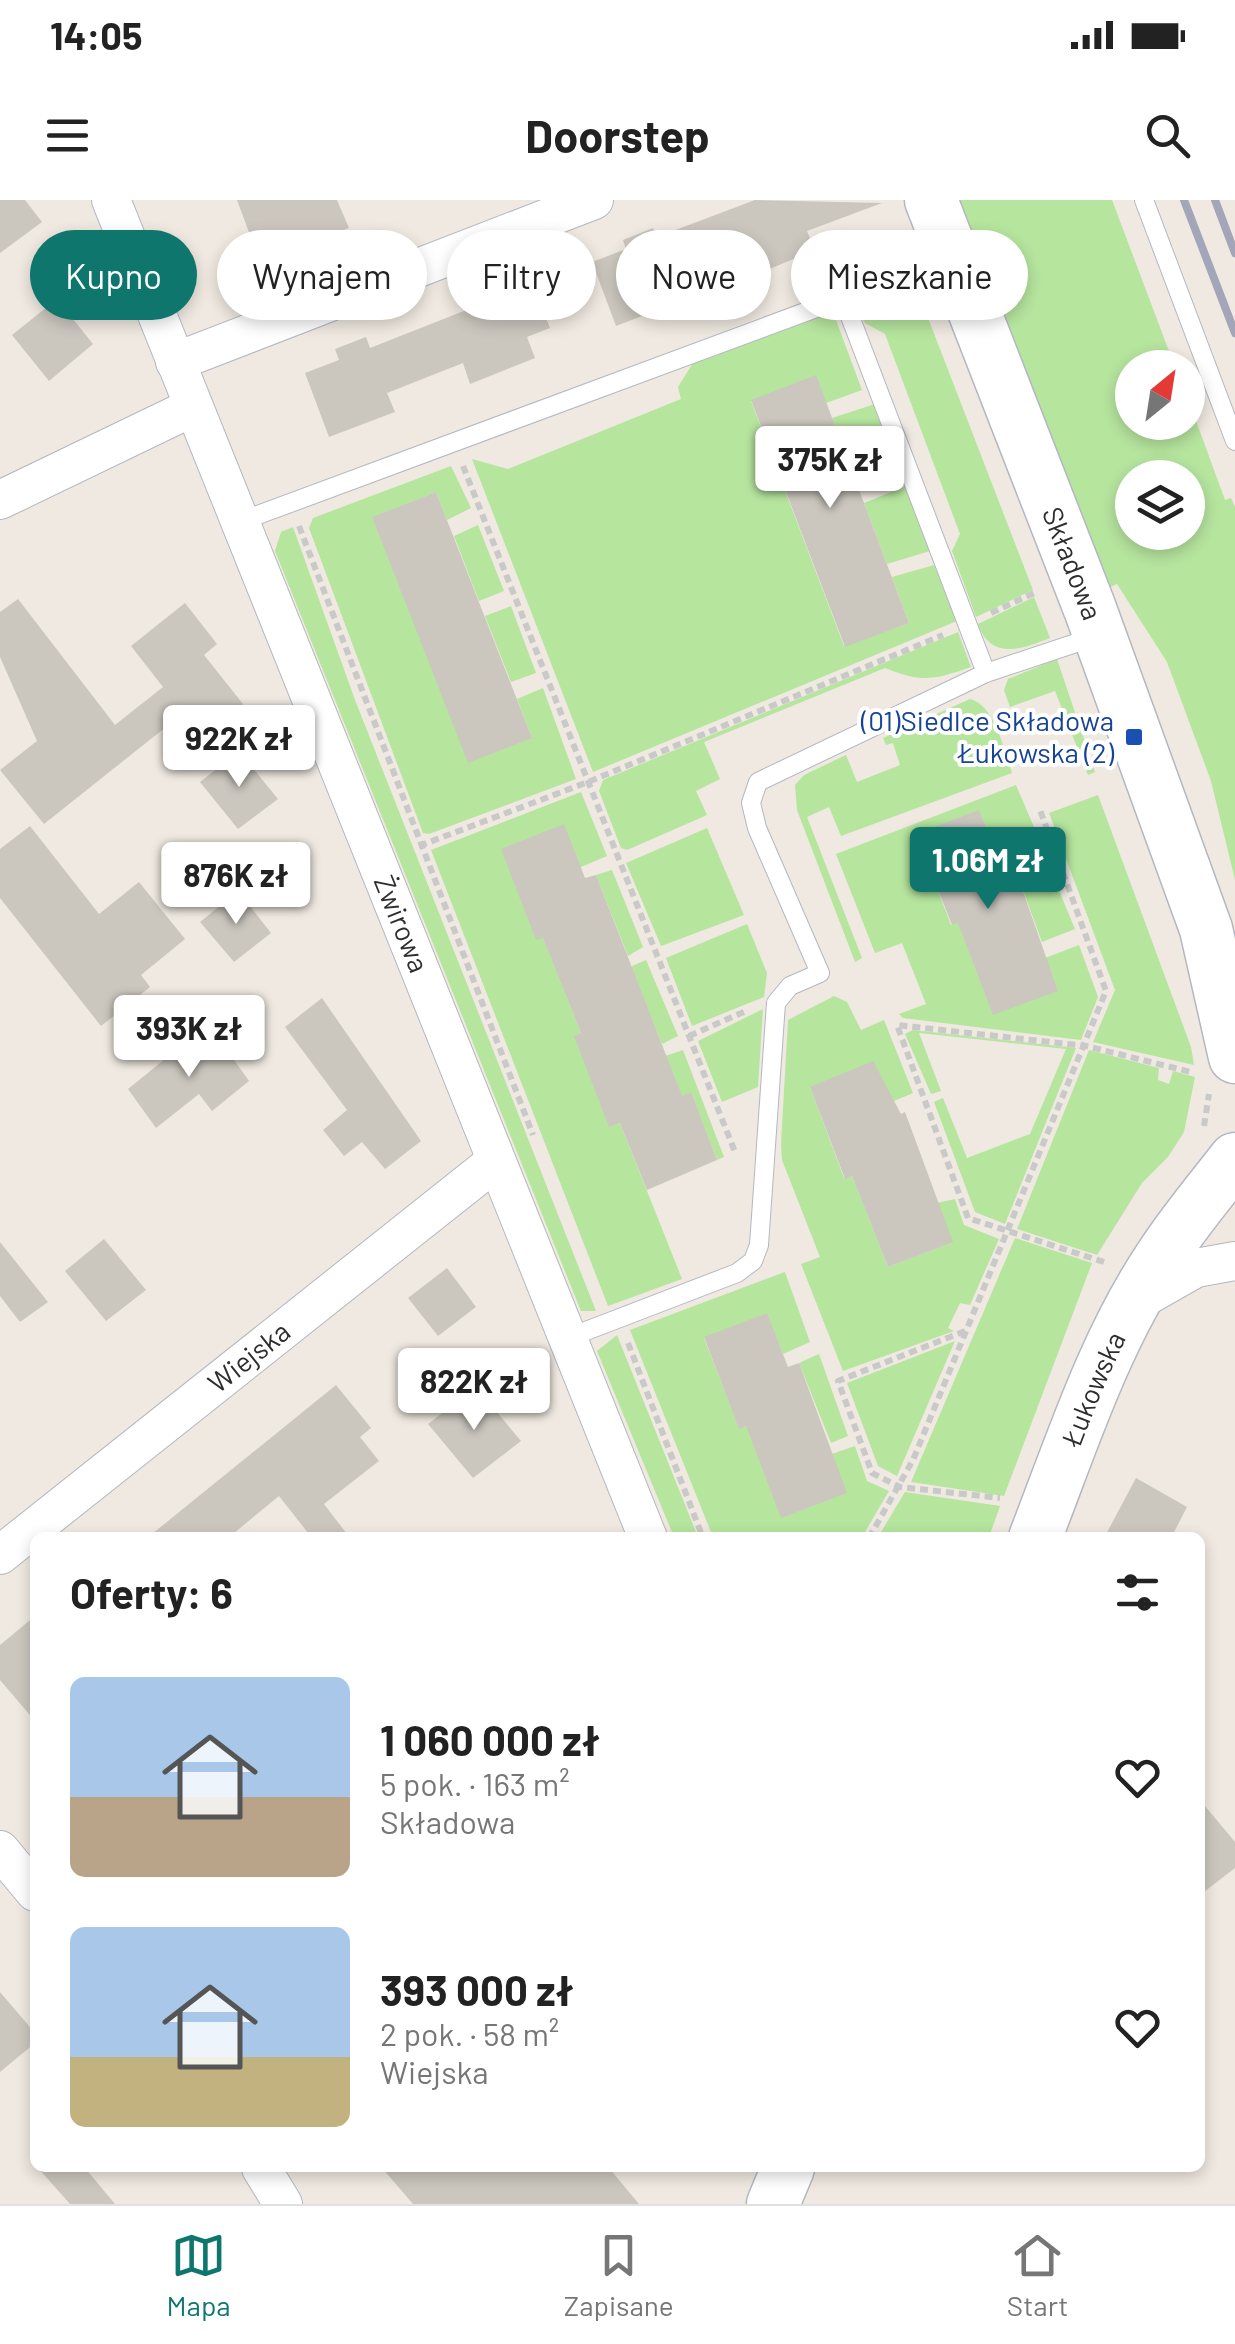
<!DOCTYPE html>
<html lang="pl">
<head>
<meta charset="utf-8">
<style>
	:root { --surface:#fff; --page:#f2f2f2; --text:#222; --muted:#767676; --line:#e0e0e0; --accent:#0f766e }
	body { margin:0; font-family:Barlow,sans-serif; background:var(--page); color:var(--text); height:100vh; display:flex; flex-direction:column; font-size:38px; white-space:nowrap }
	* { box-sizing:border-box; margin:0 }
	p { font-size:32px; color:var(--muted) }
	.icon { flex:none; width:55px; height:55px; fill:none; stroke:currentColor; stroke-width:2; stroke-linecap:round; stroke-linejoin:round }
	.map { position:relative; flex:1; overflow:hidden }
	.details { position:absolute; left:30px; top:1332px; width:1175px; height:640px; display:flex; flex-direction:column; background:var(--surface); border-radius:15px; box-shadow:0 5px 15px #0003 }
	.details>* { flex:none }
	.top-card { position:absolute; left:30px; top:30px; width:1175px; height:90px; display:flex; gap:20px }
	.needle { width:65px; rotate:30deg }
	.controls { position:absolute; left:1115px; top:150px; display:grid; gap:20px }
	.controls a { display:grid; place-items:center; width:90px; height:90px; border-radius:50%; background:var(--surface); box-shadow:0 5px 15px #0003; font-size:50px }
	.price { position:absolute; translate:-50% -85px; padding:0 22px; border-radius:10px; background:#fff; color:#222; font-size:32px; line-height:65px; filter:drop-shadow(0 2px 5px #0008) }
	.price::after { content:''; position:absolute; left:50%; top:60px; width:30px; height:22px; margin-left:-15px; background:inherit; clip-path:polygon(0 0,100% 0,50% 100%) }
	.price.current { background:var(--accent); color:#fff }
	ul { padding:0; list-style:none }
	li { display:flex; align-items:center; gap:30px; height:250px; padding:0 40px }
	li span { display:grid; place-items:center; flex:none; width:280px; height:200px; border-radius:15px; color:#555 }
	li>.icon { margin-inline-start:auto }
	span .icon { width:120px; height:120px; fill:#fffc; stroke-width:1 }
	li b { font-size:42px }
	h2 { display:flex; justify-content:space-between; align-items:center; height:120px; padding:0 40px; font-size:42px }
	.chip { padding:0 35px; border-radius:45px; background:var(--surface); box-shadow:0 5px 15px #0003; font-size:35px; line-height:90px }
	.chip.current { background:var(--accent); color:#fff }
	.status { display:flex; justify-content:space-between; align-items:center; height:70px; padding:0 50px; background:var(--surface); direction:ltr }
	.status svg { height:28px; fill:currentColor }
	header { display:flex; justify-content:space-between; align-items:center; height:130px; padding:0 40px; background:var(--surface); font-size:45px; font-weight:700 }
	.tabs { display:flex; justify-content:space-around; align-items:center; height:140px; border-top:2px solid var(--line); background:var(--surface); font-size:28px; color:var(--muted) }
	.tabs a { display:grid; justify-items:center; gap:5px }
	.tabs .current { color:var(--accent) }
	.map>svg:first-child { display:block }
</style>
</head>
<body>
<div class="status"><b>14:05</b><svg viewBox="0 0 49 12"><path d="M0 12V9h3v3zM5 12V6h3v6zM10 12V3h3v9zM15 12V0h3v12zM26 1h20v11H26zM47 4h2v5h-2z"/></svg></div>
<header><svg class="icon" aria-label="menu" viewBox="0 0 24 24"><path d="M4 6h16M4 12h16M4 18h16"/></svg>Doorstep<svg class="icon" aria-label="search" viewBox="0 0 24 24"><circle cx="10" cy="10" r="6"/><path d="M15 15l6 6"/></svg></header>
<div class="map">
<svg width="1235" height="2004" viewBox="0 0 1235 2004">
	<rect width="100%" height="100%" fill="#efe9e1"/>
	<g fill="#b6e59e" fill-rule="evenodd">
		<path d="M957 0H1112L1175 167 1132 168V222H1188V199L1225 300 1231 298 1235 307V680L1211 581 1167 462 1117 384 1106 389ZM1132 278H1188V332H1132Z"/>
		<path d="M913 79 1033 390 976 417 952 351 960 334 885 134 865 123 861 115 865 98Z"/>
		<path d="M826 112 836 120 862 190 826 203 751 201 844 446 909 423 892 377 934 365 957 421 593 572 472 259 508 269 681 199 678 187 693 163Z"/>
		<path d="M875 204 898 268 856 283 832 218Z"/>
		<path d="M451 266 471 308 447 320 436 292 373 317 532 538 517 499 543 488 576 579 429 634 423 633 309 328 313 318Z"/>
		<path d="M906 286 930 351 887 364 864 303Z"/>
		<path d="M478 325 504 391 479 401 454 336Z"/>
		<path d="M293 327 355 500 596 1111H581L275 351 281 332Z"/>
		<path d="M1034 397 1050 438C1022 449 991 461 978 424Z"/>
		<path d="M511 406 536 473 511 482 485 416Z"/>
		<path d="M958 432 971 467C933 480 923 483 885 468L704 542 720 579 696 591 707 615 627 650 621 648 599 591 603 580Z"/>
		<path d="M1057 459 1095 572 1088 575 1055 491 1010 507 1004 490 1008 479Z"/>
		<path d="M970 499C996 506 1004 551 1012 573L841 636 829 607 807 617 862 758 855 762 797 610 795 585 804 575 846 555 857 582 900 565 893 543 886 545 883 538Z"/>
		<path d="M1016 585 1037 634 996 650 979 611 917 635 951 725 958 723 1058 791 1045 758 1079 745 1098 797 1081 840 903 818 899 814 926 804 902 743 875 753 836 654Z"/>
		<path d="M581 592 607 656 581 667 543 737 581 833 575 836 610 926 620 923 682 1079 608 1106 431 650Z"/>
		<path d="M1098 595 1191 847 1194 865 1093 842 1115 790 1049 613Z"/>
		<path d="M707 628 744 715 661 746 626 663Z"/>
		<path d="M1042 650 1075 729 1042 742 1012 660Z"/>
		<path d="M612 670 643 747 628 756 596 675Z"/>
		<path d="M747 724 767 773 764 797 692 826 666 758Z"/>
		<path d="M646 760 678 836 662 844 630 767Z"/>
		<path d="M834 796 847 802 861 830 884 820 913 893 894 901 810 887 844 978 852 976 888 1067 952 1042 937 1003 955 999 964 1025 999 1039 970 1105 960 1103 948 1128 954 1131 843 1171 801 1064 820 1057 782 960 781 944 788 820Z"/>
		<path d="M763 809 758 887 722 902 698 841Z"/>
		<path d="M913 830 1076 848 1005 1024 975 1012 934 902 943 898 967 958 1030 934 1066 849 919 833 941 891 931 894 905 834Z"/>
		<path d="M683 850 724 957 717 960 691 893 672 900 656 859Z"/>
		<path d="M1089 850 1159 868 1158 880 1169 884 1173 871 1195 877 1184 932 1168 957 1142 983 1097 1055 1017 1029Z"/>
		<path d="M1015 1038 1092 1063 1004 1296 911 1282Z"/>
		<path d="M785 1072 810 1142 783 1154 766 1114 704 1138 739 1228 746 1226 832 1254 855 1246 867 1281 889 1291 862 1337H713L630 1130Z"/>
		<path d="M617 1135 698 1337H674L597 1151Z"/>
		<path d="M955 1141 897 1276 878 1266 847 1183Z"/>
		<path d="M819 1154 848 1236 831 1243 799 1163Z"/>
		<path d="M905 1292 1000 1306 989 1337H878Z"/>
	</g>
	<g fill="#cbc7bf">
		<path d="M0 0H25L42 22 0 53Z"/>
		<path d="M237 0H337L349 28 326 37 329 47 298 59 294 49 260 62Z"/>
		<path d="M755 0 882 3 807 31 815 50 772 68 748 76 740 56 674 81 681 101 616 126 592 62 626 49 623 40 653 28 657 37Z"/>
		<path d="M507 83 511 94 533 85 550 128 527 137 535 158 470 184 463 163 387 193 395 212 329 237 305 173 339 160 335 149 366 137 370 148 479 105 476 95Z"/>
		<path d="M57 99 93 144 49 181 12 135Z"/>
		<path d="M816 175 909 423 845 447 751 200Z"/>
		<path d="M436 292 532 538 468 563 372 317Z"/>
		<path d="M18 399 115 525 163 487 131 446 185 403 217 444 204 455 243 504 195 543 176 519 44 624 0 570 37 541 0 457V412Z"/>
		<path d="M239 551 278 599 238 629 200 582Z"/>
		<path d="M979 610 1001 664 1012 660 1058 791 993 815 958 723 952 725 916 634Z"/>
		<path d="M564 624 585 678 596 675 682 896 691 892 717 960 647 990 620 923 609 927 574 836 581 833 543 738 536 740 501 649Z"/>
		<path d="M30 626 99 714 139 682 185 739 141 775 150 787 101 826 0 698V649Z"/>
		<path d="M238 691 271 733 234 762 200 722Z"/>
		<path d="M322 798 421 941 385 969 362 942 344 956 323 930 347 910 285 827Z"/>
		<path d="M215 833 249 881 212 911 199 894 156 928 128 889 191 838 199 848Z"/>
		<path d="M873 861 901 914 905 912 953 1042 888 1067 852 976 845 979 810 887Z"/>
		<path d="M104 1039 146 1090 106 1121 65 1071Z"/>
		<path d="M0 1042 48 1102 20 1122 0 1096Z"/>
		<path d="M447 1068 476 1107 438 1136 408 1098Z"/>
		<path d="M767 1113 788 1167 799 1163 847 1293 781 1318 746 1226 739 1229 704 1137Z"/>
		<path d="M336 1185 371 1228 360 1237 379 1261 324 1304 350 1338H312L279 1296 228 1338H147Z"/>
		<path d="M476 1187 521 1241 473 1278 428 1224Z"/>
		<path d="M1136 1278 1187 1307 1171 1338H1104Z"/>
		<path d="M35 1416V1521L0 1480V1445Z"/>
		<path d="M1200 1600 1235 1642V1668L1200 1695Z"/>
		<path d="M0 1792 35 1833V1843L0 1872Z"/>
		<path d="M38 1968H85L115 2004H70Z"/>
		<path d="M382 1968H609L639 2004H413Z"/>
	</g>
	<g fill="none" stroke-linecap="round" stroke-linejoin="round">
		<defs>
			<g id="service">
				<path d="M1144 0 1235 241"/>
				<path d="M843 98 986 473"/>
				<path d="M239 322 843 98 945 54"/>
				<path d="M565 1139 737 1073 753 1061 759 1045 776 803 790 786 820 773 757 628 751 603 758 582 986 473 1094 437"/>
			</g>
			<g id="minor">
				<path id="s1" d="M111 0 648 1338"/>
				<path d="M175 162 594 0"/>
				<path d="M0 300 193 207"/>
				<path d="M1136 1102 1196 1068 1235 1061"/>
				<path id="s2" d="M0 1355 496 961"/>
				<path d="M0 1650 35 1692"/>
				<path d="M261 1968 283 2004"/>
			</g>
			<g id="secondary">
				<path id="s3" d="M931 0 1090 409 1206 729 1235 857"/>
				<path id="s4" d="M1035 1338C1072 1243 1104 1142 1161 1057 1183 1023 1210 991 1235 959"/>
				<path d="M773 2004 788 1968"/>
			</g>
		</defs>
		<use href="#service" stroke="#b4b7c1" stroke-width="20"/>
		<use href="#minor" stroke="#b4b7c1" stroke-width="40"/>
		<use href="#secondary" stroke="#b4b7c1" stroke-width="55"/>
		<g stroke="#c9c9c9" stroke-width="6" stroke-dasharray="8 5" stroke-linecap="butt">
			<path d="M463 266 735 952"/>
			<path d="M299 326 533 935"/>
			<path d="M991 413 1034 393"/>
			<path d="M419 646 588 582 943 435"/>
			<path d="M689 836 746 811"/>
			<path d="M1204 926 1209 894"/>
			<path d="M1104 1062 968 1018 897 825 1086 846 1191 872"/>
			<path d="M965 1131 838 1181 872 1273 900 1287 1000 1298"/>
			<path d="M628 1143 703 1338"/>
			<path d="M869 1338 913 1260 1106 791 1040 610"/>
		</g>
		<use href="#service" stroke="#fff" stroke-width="18"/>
		<use href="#minor" stroke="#fff" stroke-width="38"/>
		<use href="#secondary" stroke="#fff" stroke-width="52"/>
		<g stroke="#a3a6b8" stroke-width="8">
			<path d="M1184 0 1235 133"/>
			<path d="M1215 0 1235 53"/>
		</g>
	</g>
	<rect fill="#1a4fb4" stroke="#fff" stroke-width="4" x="1124" y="527" width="20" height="20" rx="5"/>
	<g text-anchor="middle" stroke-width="8" stroke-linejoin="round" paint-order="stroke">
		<g font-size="28" fill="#2e2e2e" stroke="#fff">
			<text dy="10" stroke="none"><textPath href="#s3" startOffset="390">Składowa</textPath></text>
			<text dy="10" stroke="none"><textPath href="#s1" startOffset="780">Żwirowa</textPath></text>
			<text dy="10" stroke="none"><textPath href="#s2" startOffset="318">Wiejska</textPath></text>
			<text dy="10" stroke="none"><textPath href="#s4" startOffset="160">Łukowska</textPath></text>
		</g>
		<g font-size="28" fill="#164399" stroke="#fff" text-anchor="end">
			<text x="1114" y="531">(01)Siedlce Składowa<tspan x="1114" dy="32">Łukowska (2)</tspan></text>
		</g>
	</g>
</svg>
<div class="controls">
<a><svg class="needle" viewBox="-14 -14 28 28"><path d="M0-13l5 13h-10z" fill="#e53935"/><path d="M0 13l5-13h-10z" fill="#767676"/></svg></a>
<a><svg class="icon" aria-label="layers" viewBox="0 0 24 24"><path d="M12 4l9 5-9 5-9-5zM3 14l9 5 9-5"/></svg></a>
</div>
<b class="price" style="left:830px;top:311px">375K zł</b>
<b class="price" style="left:239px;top:590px">922K zł</b>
<b class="price current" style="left:988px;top:712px">1.06M zł</b>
<b class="price" style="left:236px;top:727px">876K zł</b>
<b class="price" style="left:189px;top:880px">393K zł</b>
<b class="price" style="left:474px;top:1233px">822K zł</b>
<div class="top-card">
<a class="chip current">Kupno</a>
<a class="chip">Wynajem</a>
<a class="chip">Filtry</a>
<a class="chip">Nowe</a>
<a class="chip">Mieszkanie</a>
</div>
<section class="details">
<h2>Oferty: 6<svg class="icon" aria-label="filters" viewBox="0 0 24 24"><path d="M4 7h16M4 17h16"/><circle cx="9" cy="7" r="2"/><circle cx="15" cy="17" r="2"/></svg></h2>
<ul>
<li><span style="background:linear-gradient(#a9c7e8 60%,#b9a48a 0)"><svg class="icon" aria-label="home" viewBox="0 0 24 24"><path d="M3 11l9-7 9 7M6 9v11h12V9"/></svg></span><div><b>1 060 000 zł</b><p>5 pok. · 163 m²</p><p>Składowa</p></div><svg class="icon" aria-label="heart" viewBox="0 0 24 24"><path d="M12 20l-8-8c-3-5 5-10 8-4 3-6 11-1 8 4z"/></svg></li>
<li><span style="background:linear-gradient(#a9c7e8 65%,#c2b280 0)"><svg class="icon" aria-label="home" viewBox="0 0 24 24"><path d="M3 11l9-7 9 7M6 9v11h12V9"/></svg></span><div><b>393 000 zł</b><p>2 pok. · 58 m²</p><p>Wiejska</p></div><svg class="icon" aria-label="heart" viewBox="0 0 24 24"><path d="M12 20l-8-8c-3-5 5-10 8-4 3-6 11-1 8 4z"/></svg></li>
</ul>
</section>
</div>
<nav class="tabs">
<a class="current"><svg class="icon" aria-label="map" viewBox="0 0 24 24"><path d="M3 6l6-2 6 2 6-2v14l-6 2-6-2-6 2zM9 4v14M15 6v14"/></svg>Mapa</a>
<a><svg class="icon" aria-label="saved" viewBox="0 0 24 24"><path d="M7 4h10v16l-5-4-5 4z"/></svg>Zapisane</a>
<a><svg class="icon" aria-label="home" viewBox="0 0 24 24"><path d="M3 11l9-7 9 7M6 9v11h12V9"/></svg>Start</a>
</nav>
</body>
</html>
